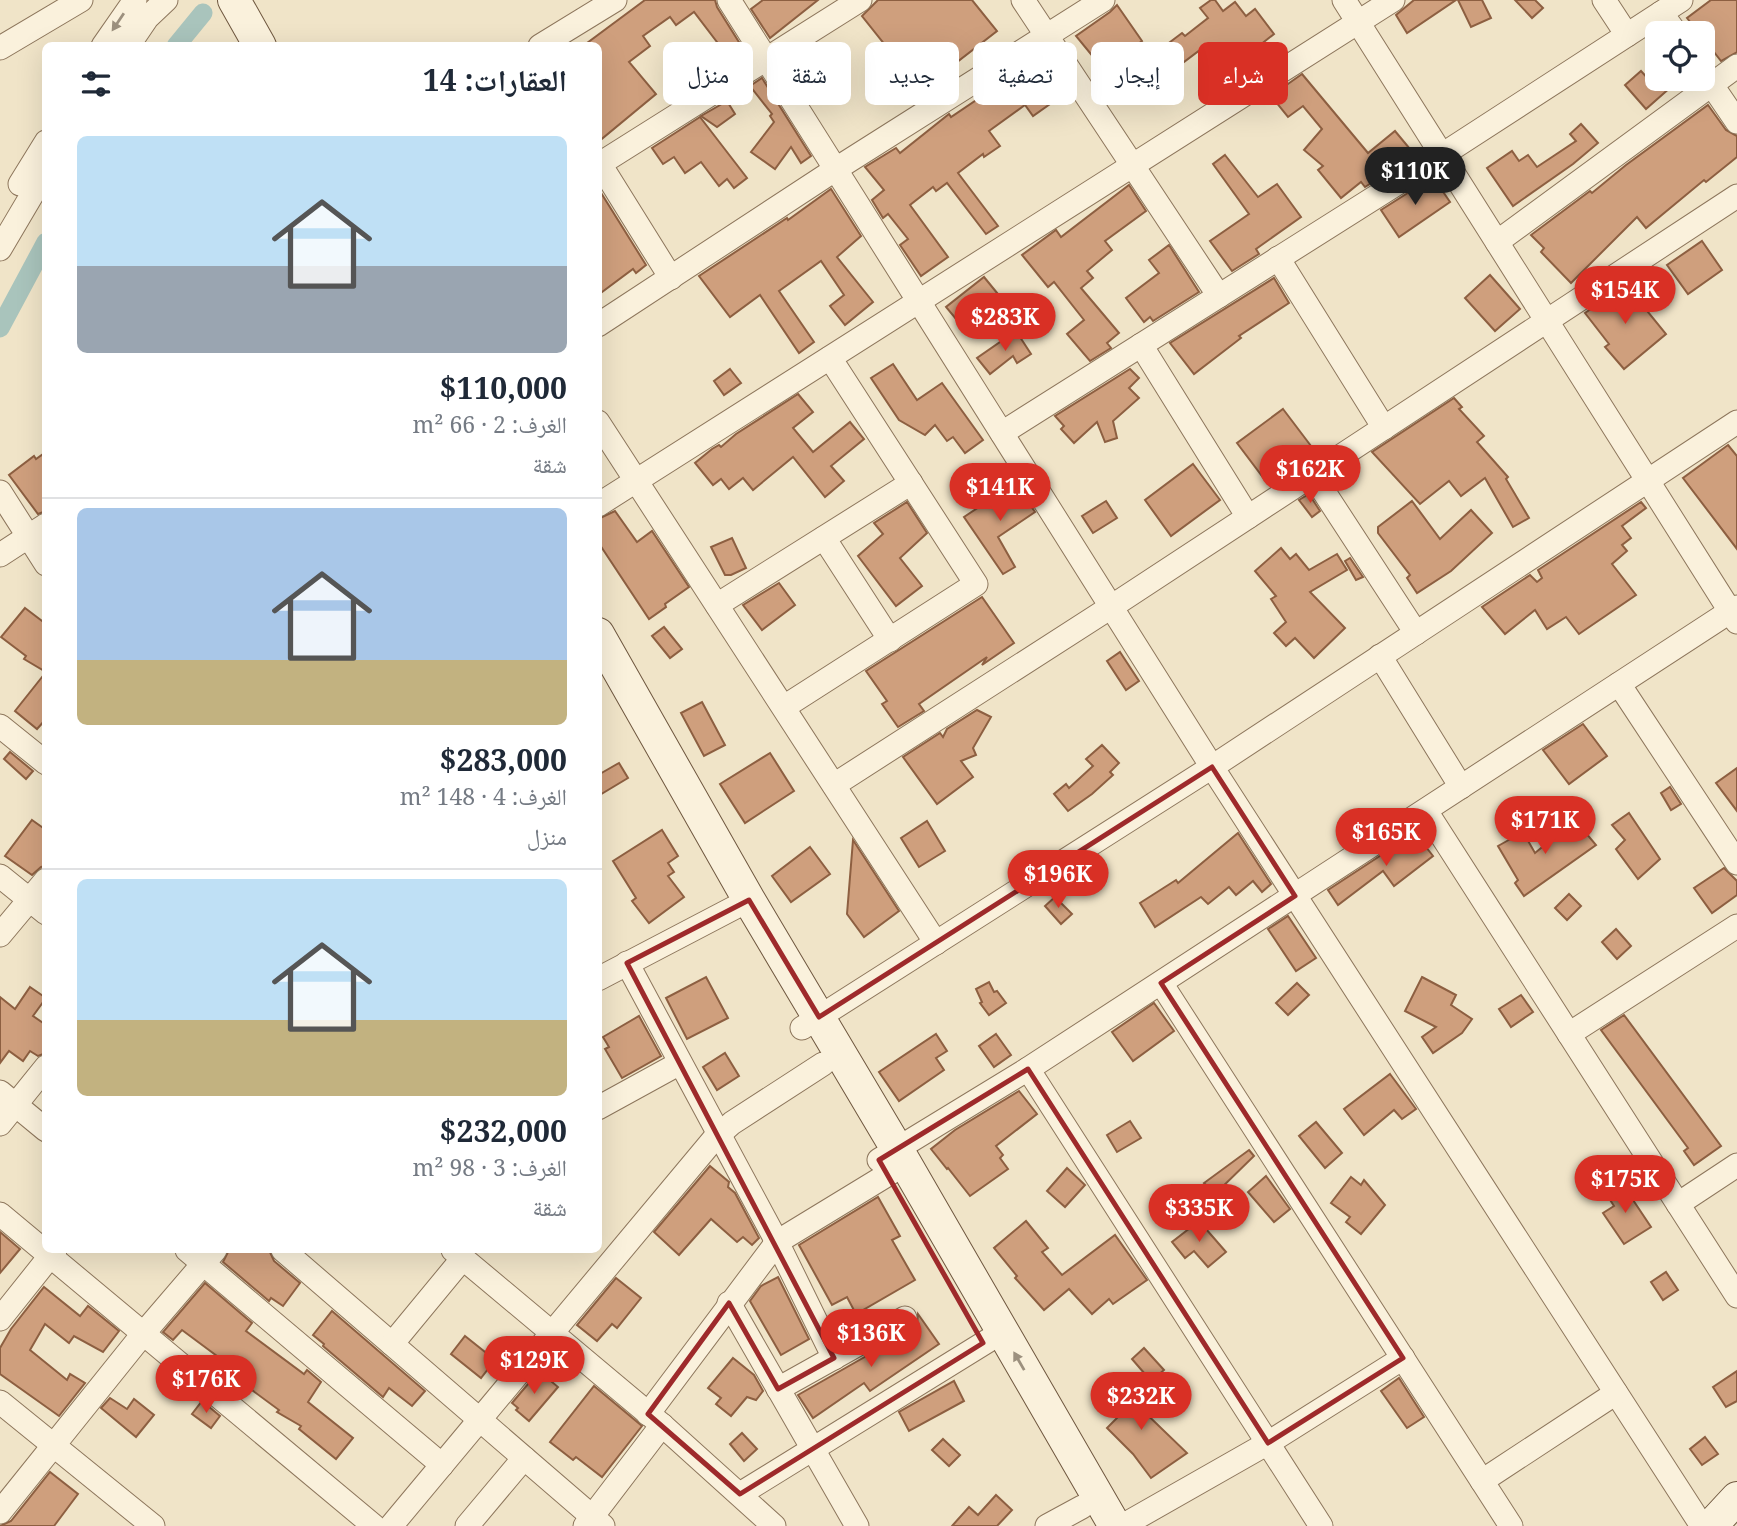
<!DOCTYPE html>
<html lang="ar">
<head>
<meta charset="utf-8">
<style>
	:root { --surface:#fff; --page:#f6f6f7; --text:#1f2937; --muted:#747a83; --line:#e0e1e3; --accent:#d93025 }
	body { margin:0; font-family:"Noto Serif","Noto Naskh Arabic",serif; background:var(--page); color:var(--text); direction:rtl; height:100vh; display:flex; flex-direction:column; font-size:26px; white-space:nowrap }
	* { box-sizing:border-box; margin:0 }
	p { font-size:23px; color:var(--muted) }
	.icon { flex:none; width:38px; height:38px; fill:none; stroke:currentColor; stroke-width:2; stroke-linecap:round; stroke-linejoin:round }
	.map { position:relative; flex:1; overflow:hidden; direction:ltr }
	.details { position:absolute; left:42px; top:42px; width:560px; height:1211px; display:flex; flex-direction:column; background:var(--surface); border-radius:10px; box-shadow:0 7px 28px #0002; direction:rtl }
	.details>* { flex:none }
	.guide { position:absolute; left:623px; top:42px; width:665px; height:63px; direction:rtl; display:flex; gap:14px }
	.controls { position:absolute; left:1645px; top:21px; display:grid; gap:14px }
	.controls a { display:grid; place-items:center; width:70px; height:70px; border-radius:10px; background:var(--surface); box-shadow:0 7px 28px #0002; font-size:35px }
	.price { position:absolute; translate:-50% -60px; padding:0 16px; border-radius:24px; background:var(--accent); color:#fff; font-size:23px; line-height:46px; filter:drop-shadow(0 2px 4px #0008) }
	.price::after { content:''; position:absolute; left:50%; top:42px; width:21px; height:16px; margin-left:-10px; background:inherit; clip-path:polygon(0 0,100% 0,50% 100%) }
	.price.current { background:#222; color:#fff }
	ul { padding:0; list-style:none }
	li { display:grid; align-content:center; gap:14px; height:371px; padding:0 35px }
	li+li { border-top:2px solid var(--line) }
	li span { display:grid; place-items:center; height:217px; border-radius:10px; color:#555 }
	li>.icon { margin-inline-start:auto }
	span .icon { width:126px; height:126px; fill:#fffc; stroke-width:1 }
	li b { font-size:30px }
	h2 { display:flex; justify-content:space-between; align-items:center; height:84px; padding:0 35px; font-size:30px }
	.tag { padding:0 24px; border-radius:10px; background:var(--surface); box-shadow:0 7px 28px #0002; font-size:24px; line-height:63px }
	.tag.current { background:var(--accent); color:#fff }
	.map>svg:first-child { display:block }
</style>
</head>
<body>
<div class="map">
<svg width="1737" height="1526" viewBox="0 0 1737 1526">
	<rect width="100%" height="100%" fill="#f0e4c8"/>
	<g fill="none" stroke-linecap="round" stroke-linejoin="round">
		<g stroke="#a9c4bc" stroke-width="19">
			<path d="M176 46 203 13"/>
			<path d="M0 328 46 242"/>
		</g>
	</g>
	<g fill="#cf9f7d" stroke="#8d5f41" stroke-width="2">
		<path d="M645 0H715L717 7 747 55 733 63 694 12 676 25 670 17 643 36 650 46 629 62 656 94 598 142V46H583Z"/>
		<path d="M763 0H818L770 38 751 9Z"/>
		<path d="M878 0H972L997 31 921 90 862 16Z"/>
		<path d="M1211 0H1215L1223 11 1235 2 1246 16 1255 9 1274 34 1221 76 1200 50 1168 74 1153 55 1182 33 1185 36 1208 18 1200 8Z"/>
		<path d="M1414 0H1456L1407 33 1396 15Z"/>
		<path d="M1458 0H1482L1491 18 1471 27Z"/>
		<path d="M1515 0H1535L1543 8 1532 18Z"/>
		<path d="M1711 0H1737V52L1721 61 1703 38V33H1699L1687 18Z"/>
		<path d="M1117 5 1142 41 1104 70 1076 36 1110 12Z"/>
		<path d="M1043 55 1067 92 1033 116 1025 105 989 131 1000 146 984 157 983 154 958 173 998 226 986 234 947 183 936 191 933 187 910 205 948 257 921 276 900 245 908 239 888 214 883 218 872 200 884 190 865 167 896 148 900 153 949 114 951 117Z"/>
		<path d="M1641 71 1651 82 1654 79H1680L1646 109 1625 85Z"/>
		<path d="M1302 74 1368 153 1395 131 1415 155 1365 187 1361 182 1341 198 1318 170 1323 166 1304 150 1322 129 1303 106 1288 117 1271 96Z"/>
		<path d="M762 78 811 156 801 163 791 147 775 169 751 152 774 122 770 116 772 114 750 86Z"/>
		<path d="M727 101 735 114 717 127 701 116Z"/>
		<path d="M1708 105 1726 130 1737 136V157L1706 182 1704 180 1646 228 1637 217 1571 283 1541 252 1544 248 1531 235 1590 191 1592 193 1626 165Z"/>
		<path d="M700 117 747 178 734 188 727 179 719 186 701 162 685 173 674 157 663 164 652 148Z"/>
		<path d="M1581 124 1598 143 1573 164 1513 206 1487 168 1512 151 1519 161 1528 155 1537 167 1576 141 1570 134Z"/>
		<path d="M1225 155 1258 197 1277 184 1301 217 1256 249 1259 254 1232 271 1210 241 1249 214 1213 164Z"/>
		<path d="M1433 177 1450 202 1399 237 1381 210Z"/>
		<path d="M1129 185 1146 211 1105 241 1112 250 1087 271 1093 278 1081 288 1119 333 1107 343 1111 348 1090 361 1067 334 1084 320 1054 282 1048 287 1022 255 1056 230 1061 237Z"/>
		<path d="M598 188 646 265 636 273 633 269 598 295Z"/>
		<path d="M831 189 861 236 837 257 873 302 845 325 830 306 844 295 821 261 779 291 814 342 799 353 760 295 730 317 699 276 787 218 788 220Z"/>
		<path d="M1702 241 1722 270 1688 294 1667 265Z"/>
		<path d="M1169 245 1199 292 1153 321 1150 317 1144 322 1126 298 1159 273 1149 260Z"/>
		<path d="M1490 275 1520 309 1495 331 1465 298Z"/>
		<path d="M984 277 1002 299 966 331 946 307Z"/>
		<path d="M1274 278 1289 303 1239 336 1241 338 1194 374 1170 343Z"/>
		<path d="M1626 285 1666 334 1624 369 1605 347 1609 344 1585 313Z"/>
		<path d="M1016 331 1031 354 1017 363 1013 356 990 374 977 358Z"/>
		<path d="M893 364 917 400 942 383 983 440 965 453 953 437 947 441 935 425 925 435 899 420 871 378Z"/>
		<path d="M730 369 741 383 724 395 714 381Z"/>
		<path d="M1130 369 1139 378 1129 388 1139 398 1113 421 1117 438 1105 442 1097 422 1074 443 1061 429 1064 426 1055 416Z"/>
		<path d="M798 394 813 412 793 428 813 452 850 422 864 439 831 466 844 481 825 497 793 457 753 490 743 478 729 489 721 479 713 485 695 463 712 449 719 445 721 447 736 434Z"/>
		<path d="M1454 398 1462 407 1459 409 1484 436 1477 442 1508 477 1506 479 1529 518 1513 527 1485 478 1461 496 1449 481 1420 504 1372 452Z"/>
		<path d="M1283 409 1311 446 1265 480 1237 443Z"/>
		<path d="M1728 445 1737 456V549L1683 478Z"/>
		<path d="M46 452V511L38 514 9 475 34 456 36 459Z"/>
		<path d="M1193 464 1220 500 1171 536 1145 500Z"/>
		<path d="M1015 483 1035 512 998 537 1015 567 1003 574 964 517Z"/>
		<path d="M1309 494 1320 511 1312 517 1299 500Z"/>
		<path d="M1106 501 1117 518 1093 533 1082 516Z"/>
		<path d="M1412 501 1440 539 1471 510 1492 533 1451 571 1417 593 1407 578 1410 575 1378 533V527Z"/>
		<path d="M907 502 927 533 900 558 922 586 896 606 858 556 883 534 874 523Z"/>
		<path d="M1641 502 1646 508 1622 526 1631 538 1622 545 1627 551 1612 564 1636 595 1579 634 1566 617 1547 629 1535 610 1505 634 1482 607 1530 575 1537 582 1542 578 1538 570Z"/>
		<path d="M615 511 637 542 652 531 689 587 665 604 666 607 649 619 598 542V519Z"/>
		<path d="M732 538 746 568 731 575H725L711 547Z"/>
		<path d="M1281 548 1290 559 1296 554 1309 570 1337 554 1347 570 1310 592 1345 628 1314 658 1295 638 1286 646 1274 633 1286 622 1271 599 1276 596 1255 571Z"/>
		<path d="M1350 558 1363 577 1356 580 1345 561Z"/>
		<path d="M779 583 795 605 762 630 743 605Z"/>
		<path d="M982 597 1014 643 982 665 987 657 919 704 924 711 898 727 882 704 887 701 866 671Z"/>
		<path d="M25 608 46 624V672L24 659 26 656 1 637Z"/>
		<path d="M664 627 682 649 670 658 652 636Z"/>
		<path d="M1120 652 1139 681 1126 690 1107 661Z"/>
		<path d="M46 672V719L37 729 15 711Z"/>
		<path d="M702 702 725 745 704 756 681 713Z"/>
		<path d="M977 710 991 717 973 748 976 755 961 761 973 777 937 804 903 757 940 733 943 737 947 729Z"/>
		<path d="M1583 724 1607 756 1569 784 1543 750Z"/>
		<path d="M1102 745 1119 763 1110 772 1113 775 1092 794 1068 811 1054 794 1066 784 1069 788 1093 766 1086 759Z"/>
		<path d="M10 752 33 771 26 779 4 759Z"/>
		<path d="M770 753 794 791 745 823 720 784Z"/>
		<path d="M619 763 628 778 598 796V775Z"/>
		<path d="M1737 768V811L1716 783Z"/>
		<path d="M1670 787 1681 804 1671 810 1661 793Z"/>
		<path d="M1629 813 1660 859 1638 879 1616 849 1625 840 1612 825Z"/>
		<path d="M32 820 46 830V866L41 867 32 875 5 856Z"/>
		<path d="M1575 820 1596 845 1524 896 1515 883 1518 880 1498 846 1523 832 1535 853Z"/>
		<path d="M927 821 945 851 919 867 901 838Z"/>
		<path d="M662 830 678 856 668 863 674 872 668 876 684 897 649 923 632 901 636 898 613 861Z"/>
		<path d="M1238 833 1271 884 1262 892 1253 881 1236 895 1229 887 1208 904 1201 897 1155 927 1140 903 1176 880 1178 883Z"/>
		<path d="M1415 833 1433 856 1394 886 1383 871 1338 905 1328 890Z"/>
		<path d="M853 840 899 911 864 937 847 914Z"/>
		<path d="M810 847 830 874 791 902 772 876Z"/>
		<path d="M1724 868 1737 881V895L1712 913 1694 888Z"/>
		<path d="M1569 894 1581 906 1567 920 1555 908Z"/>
		<path d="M1055 897 1072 914 1061 924 1045 906Z"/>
		<path d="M1288 916 1316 958 1296 971 1268 929Z"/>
		<path d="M1616 929 1631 946 1617 959 1602 942Z"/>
		<path d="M706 977 728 1018 687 1039 666 998Z"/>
		<path d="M1422 977 1456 995 1451 1005 1472 1019 1462 1033 1433 1053 1422 1037 1436 1027 1405 1011Z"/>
		<path d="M989 982 994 992 997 991 1006 1003 989 1015 980 1003 982 1002 976 989Z"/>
		<path d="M1297 983 1309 995 1288 1015 1276 1003Z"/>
		<path d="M30 987 46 998 33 1016 46 1025V1053L38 1056 30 1051 23 1061 9 1051 0 1063V997L15 1009Z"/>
		<path d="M1521 995 1533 1012 1511 1027 1499 1009Z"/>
		<path d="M1154 1003 1174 1031 1133 1061 1112 1032Z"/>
		<path d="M1624 1015 1721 1146 1694 1165 1684 1151 1688 1148 1601 1030Z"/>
		<path d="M639 1016 661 1056 622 1078 605 1049 609 1047 603 1037Z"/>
		<path d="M936 1034 947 1051 936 1058 944 1070 899 1101 879 1072Z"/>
		<path d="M996 1034 1011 1055 994 1067 979 1046Z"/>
		<path d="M725 1053 739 1076 717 1090 703 1067Z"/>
		<path d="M1390 1074 1416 1109 1402 1119 1394 1110 1364 1135 1344 1109Z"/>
		<path d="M1019 1091 1037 1114 996 1146 1003 1155 1000 1158 1008 1169 970 1196 948 1168 947 1169 931 1149 955 1130Z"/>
		<path d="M1130 1121 1141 1138 1117 1152 1107 1135Z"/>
		<path d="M1316 1122 1342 1153 1325 1168 1299 1136Z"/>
		<path d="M1249 1150 1254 1156 1215 1194 1204 1183Z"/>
		<path d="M710 1166 729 1182 728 1187 735 1193 759 1238 752 1245 743 1237 737 1242 711 1219 679 1255 654 1232Z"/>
		<path d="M1067 1168 1085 1185 1065 1207 1047 1191Z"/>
		<path d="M1266 1176 1290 1209 1274 1222 1248 1192Z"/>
		<path d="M1351 1177 1361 1185 1364 1180 1385 1205 1361 1234 1346 1222 1350 1217 1331 1203Z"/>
		<path d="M1621 1182 1651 1227 1624 1244 1603 1213 1614 1206 1605 1192Z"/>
		<path d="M1209 1196 1219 1209 1203 1221 1193 1209Z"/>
		<path d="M878 1197 900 1236 892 1240 915 1280 856 1314 847 1297 832 1305 799 1245Z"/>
		<path d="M1026 1221 1048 1248 1042 1252 1062 1275 1115 1235 1147 1280 1113 1304 1109 1299 1092 1314 1069 1289 1044 1310 1015 1278 1017 1276 994 1248Z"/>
		<path d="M1199 1221 1226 1252 1208 1267 1194 1251 1185 1258 1172 1242Z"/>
		<path d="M0 1232 20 1249 0 1273Z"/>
		<path d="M229 1250H269L274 1261 300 1283 283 1306 271 1298 269 1301 223 1262Z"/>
		<path d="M1666 1272 1678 1290 1663 1300 1651 1282Z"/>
		<path d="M778 1277 809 1339 781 1355 750 1301 761 1286Z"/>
		<path d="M616 1278 641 1298 617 1328 612 1324 597 1341 577 1325Z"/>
		<path d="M205 1283 252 1323 246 1331 304 1374 307 1370 321 1382 308 1402 353 1438 336 1459 299 1429 301 1426 277 1412 279 1410 245 1385 238 1394 219 1379 226 1371 221 1367 225 1362 182 1330 173 1340 163 1332Z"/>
		<path d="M44 1287 80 1316 88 1306 119 1331 103 1352 74 1336 69 1343 45 1324 30 1350 67 1380 70 1374 85 1383 59 1416 0 1374V1348L11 1329Z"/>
		<path d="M332 1311 425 1391 412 1406 389 1388 383 1397 323 1346 324 1344 313 1335Z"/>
		<path d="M918 1314 939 1344 870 1391 864 1383 813 1418 798 1395 912 1330 917 1325Z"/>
		<path d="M465 1336 495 1360 481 1378 451 1354Z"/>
		<path d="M1144 1348 1164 1370 1151 1381 1132 1359Z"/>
		<path d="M733 1358 754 1375 763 1391 756 1400 747 1397 731 1416 716 1404 721 1398 708 1388Z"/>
		<path d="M539 1371 558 1387 529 1421 516 1410 518 1408 512 1403Z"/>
		<path d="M1737 1371V1401L1726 1407 1713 1387Z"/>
		<path d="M1108 1374 1131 1403 1133 1401 1187 1453 1151 1478 1133 1454 1107 1428 1121 1414 1097 1383Z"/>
		<path d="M1399 1378 1424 1417 1407 1428 1381 1391Z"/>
		<path d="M954 1381 964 1401 909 1431 899 1412Z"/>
		<path d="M594 1386 642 1426 602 1477 576 1457 573 1460 550 1442Z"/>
		<path d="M110 1398 127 1409 134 1399 154 1415 136 1437 101 1408Z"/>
		<path d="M202 1401 220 1416 211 1428 192 1414Z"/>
		<path d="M742 1433 757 1449 744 1461 730 1444Z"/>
		<path d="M1705 1437 1718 1454 1702 1465 1690 1449Z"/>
		<path d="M943 1439 960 1455 949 1466 932 1450Z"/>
		<path d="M50 1472 78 1494 54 1526H0L11 1521Z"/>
		<path d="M996 1495 1012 1510 997 1526H952L969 1507 978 1515Z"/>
	</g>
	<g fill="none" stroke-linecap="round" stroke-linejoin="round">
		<defs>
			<g id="street">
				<path d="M729 0 1212 767 1702 1526"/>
				<path d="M1023 0 1219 296"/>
				<path d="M1344 0 1737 622"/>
				<path d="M1604 0 1627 35"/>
				<path d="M1661 13 1676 33"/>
				<path d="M103 46 135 0"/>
				<path d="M128 46 147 18 166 0"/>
				<path d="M540 46 615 0"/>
				<path d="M0 48 81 0"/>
				<path d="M1703 72 1737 122"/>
				<path d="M600 164 671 278"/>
				<path d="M598 165 860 0"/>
				<path d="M20 184 46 142"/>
				<path d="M1497 242 1737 66"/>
				<path d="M0 249 46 171"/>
				<path d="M1278 258 1384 428"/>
				<path d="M598 325 836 169 1103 0"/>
				<path d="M1141 345 1248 517"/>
				<path d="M598 422 936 943"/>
				<path d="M1002 433 1442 155 1681 0"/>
				<path d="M1313 475 1416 633"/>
				<path d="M0 492 46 564"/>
				<path d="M598 505 1393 0"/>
				<path d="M824 538 890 640"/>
				<path d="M0 555 46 525"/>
				<path d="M717 605 911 483"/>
				<path d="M1380 656 1461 787"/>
				<path d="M1619 684 1737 863"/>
				<path d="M784 707 976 584 830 358"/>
				<path d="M0 726 46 763"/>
				<path d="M834 785 1111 607 1737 196"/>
				<path d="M1426 811 1737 1296"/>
				<path d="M0 876 46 913"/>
				<path d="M0 935 46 880"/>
				<path d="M627 963 777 1242 834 1358"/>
				<path d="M598 979 749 900"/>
				<path d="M1161 983 1511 1526"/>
				<path d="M802 1028 1212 767 1737 422"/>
				<path d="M1569 1034 1737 926"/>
				<path d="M1028 1069 1321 1526"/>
				<path d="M0 1092 46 1130"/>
				<path d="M598 1108 680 1063"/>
				<path d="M0 1124 46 1067"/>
				<path d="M879 1160 1028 1069 1737 607"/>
				<path d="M1678 1204 1737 1165"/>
				<path d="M0 1214 374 1526"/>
				<path d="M187 1250 442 1465"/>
				<path d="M283 1250 603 1526"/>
				<path d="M453 1250 662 1425 774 1526"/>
				<path d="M729 1303 857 1526"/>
				<path d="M0 1319 55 1250"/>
				<path d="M392 1344 463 1258 458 1250"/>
				<path d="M778 1389 905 1318"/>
				<path d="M0 1402 153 1526"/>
				<path d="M648 1414 777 1242 905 1164"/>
				<path d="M1482 1481 1616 1393"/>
				<path d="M740 1494 1002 1332"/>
				<path d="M0 1512 143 1334 215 1250"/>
				<path d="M391 1526 713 1140 732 1123 823 1064"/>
				<path d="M467 1526 524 1458"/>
				<path d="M585 1526 662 1425"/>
				<path d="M1047 1526 1082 1507"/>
				<path d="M1122 1526 1268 1443 1403 1358"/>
			</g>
			<g id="secondary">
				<path d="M234 0 260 46"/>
				<path d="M598 634 749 900 897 1149 1115 1526"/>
				<path d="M1711 1526 1737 1498"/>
			</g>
		</defs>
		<use href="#street" stroke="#8d765c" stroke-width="25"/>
		<use href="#secondary" stroke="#6f573f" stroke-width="34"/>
		<use href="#street" stroke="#faf1dc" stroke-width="23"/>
		<use href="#secondary" stroke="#faf1dc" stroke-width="32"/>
	</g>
	<defs><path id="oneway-solid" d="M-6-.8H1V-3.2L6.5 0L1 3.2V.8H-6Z" transform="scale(1.75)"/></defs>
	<g fill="#9c907e">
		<use href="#oneway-solid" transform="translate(118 22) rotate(124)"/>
		<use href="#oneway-solid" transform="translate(1019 1361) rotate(-120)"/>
	</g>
	<path fill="none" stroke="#9e2a2b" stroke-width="5" stroke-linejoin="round" d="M1212 767 1295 896 1161 983 1403 1358 1268 1443 1028 1069 879 1160 983 1343 740 1494 648 1414 729 1303 778 1389 834 1358 627 963 749 900 819 1017Z"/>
</svg>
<div class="controls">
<a><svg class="icon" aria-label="locate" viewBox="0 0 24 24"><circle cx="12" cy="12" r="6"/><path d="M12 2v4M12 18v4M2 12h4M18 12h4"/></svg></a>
</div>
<b class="price current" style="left:1415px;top:207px">$110K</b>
<b class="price" style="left:1625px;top:326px">$154K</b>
<b class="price" style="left:1005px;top:353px">$283K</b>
<b class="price" style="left:1310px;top:505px">$162K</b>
<b class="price" style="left:1000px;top:523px">$141K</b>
<b class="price" style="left:1545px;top:856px">$171K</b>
<b class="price" style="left:1386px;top:868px">$165K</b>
<b class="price" style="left:1058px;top:910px">$196K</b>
<b class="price" style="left:1625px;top:1215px">$175K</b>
<b class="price" style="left:1199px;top:1244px">$335K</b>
<b class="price" style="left:871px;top:1369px">$136K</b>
<b class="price" style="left:534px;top:1396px">$129K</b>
<b class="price" style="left:206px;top:1415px">$176K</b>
<b class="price" style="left:1141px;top:1432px">$232K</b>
<div class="guide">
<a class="tag current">شراء</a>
<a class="tag">إيجار</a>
<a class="tag">تصفية</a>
<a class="tag">جديد</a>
<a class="tag">شقة</a>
<a class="tag">منزل</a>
</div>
<section class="details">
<h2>العقارات: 14<svg class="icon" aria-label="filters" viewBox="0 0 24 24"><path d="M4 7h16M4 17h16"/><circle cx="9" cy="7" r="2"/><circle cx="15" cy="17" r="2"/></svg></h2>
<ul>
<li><span style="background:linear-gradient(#bfe0f5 60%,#9aa5b1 0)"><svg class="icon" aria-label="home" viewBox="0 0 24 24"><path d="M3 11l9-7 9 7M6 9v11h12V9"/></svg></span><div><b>$110,000</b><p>الغرف: 2 · 66 m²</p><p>شقة</p></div></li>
<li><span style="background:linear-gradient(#a9c7e8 70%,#c2b280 0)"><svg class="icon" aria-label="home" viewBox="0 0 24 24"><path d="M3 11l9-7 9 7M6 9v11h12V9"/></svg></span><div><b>$283,000</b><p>الغرف: 4 · 148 m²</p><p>منزل</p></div></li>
<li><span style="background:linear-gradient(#bfe0f5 65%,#c2b280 0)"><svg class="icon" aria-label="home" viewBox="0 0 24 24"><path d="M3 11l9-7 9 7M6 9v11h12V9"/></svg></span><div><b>$232,000</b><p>الغرف: 3 · 98 m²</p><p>شقة</p></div></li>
</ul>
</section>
</div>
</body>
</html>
